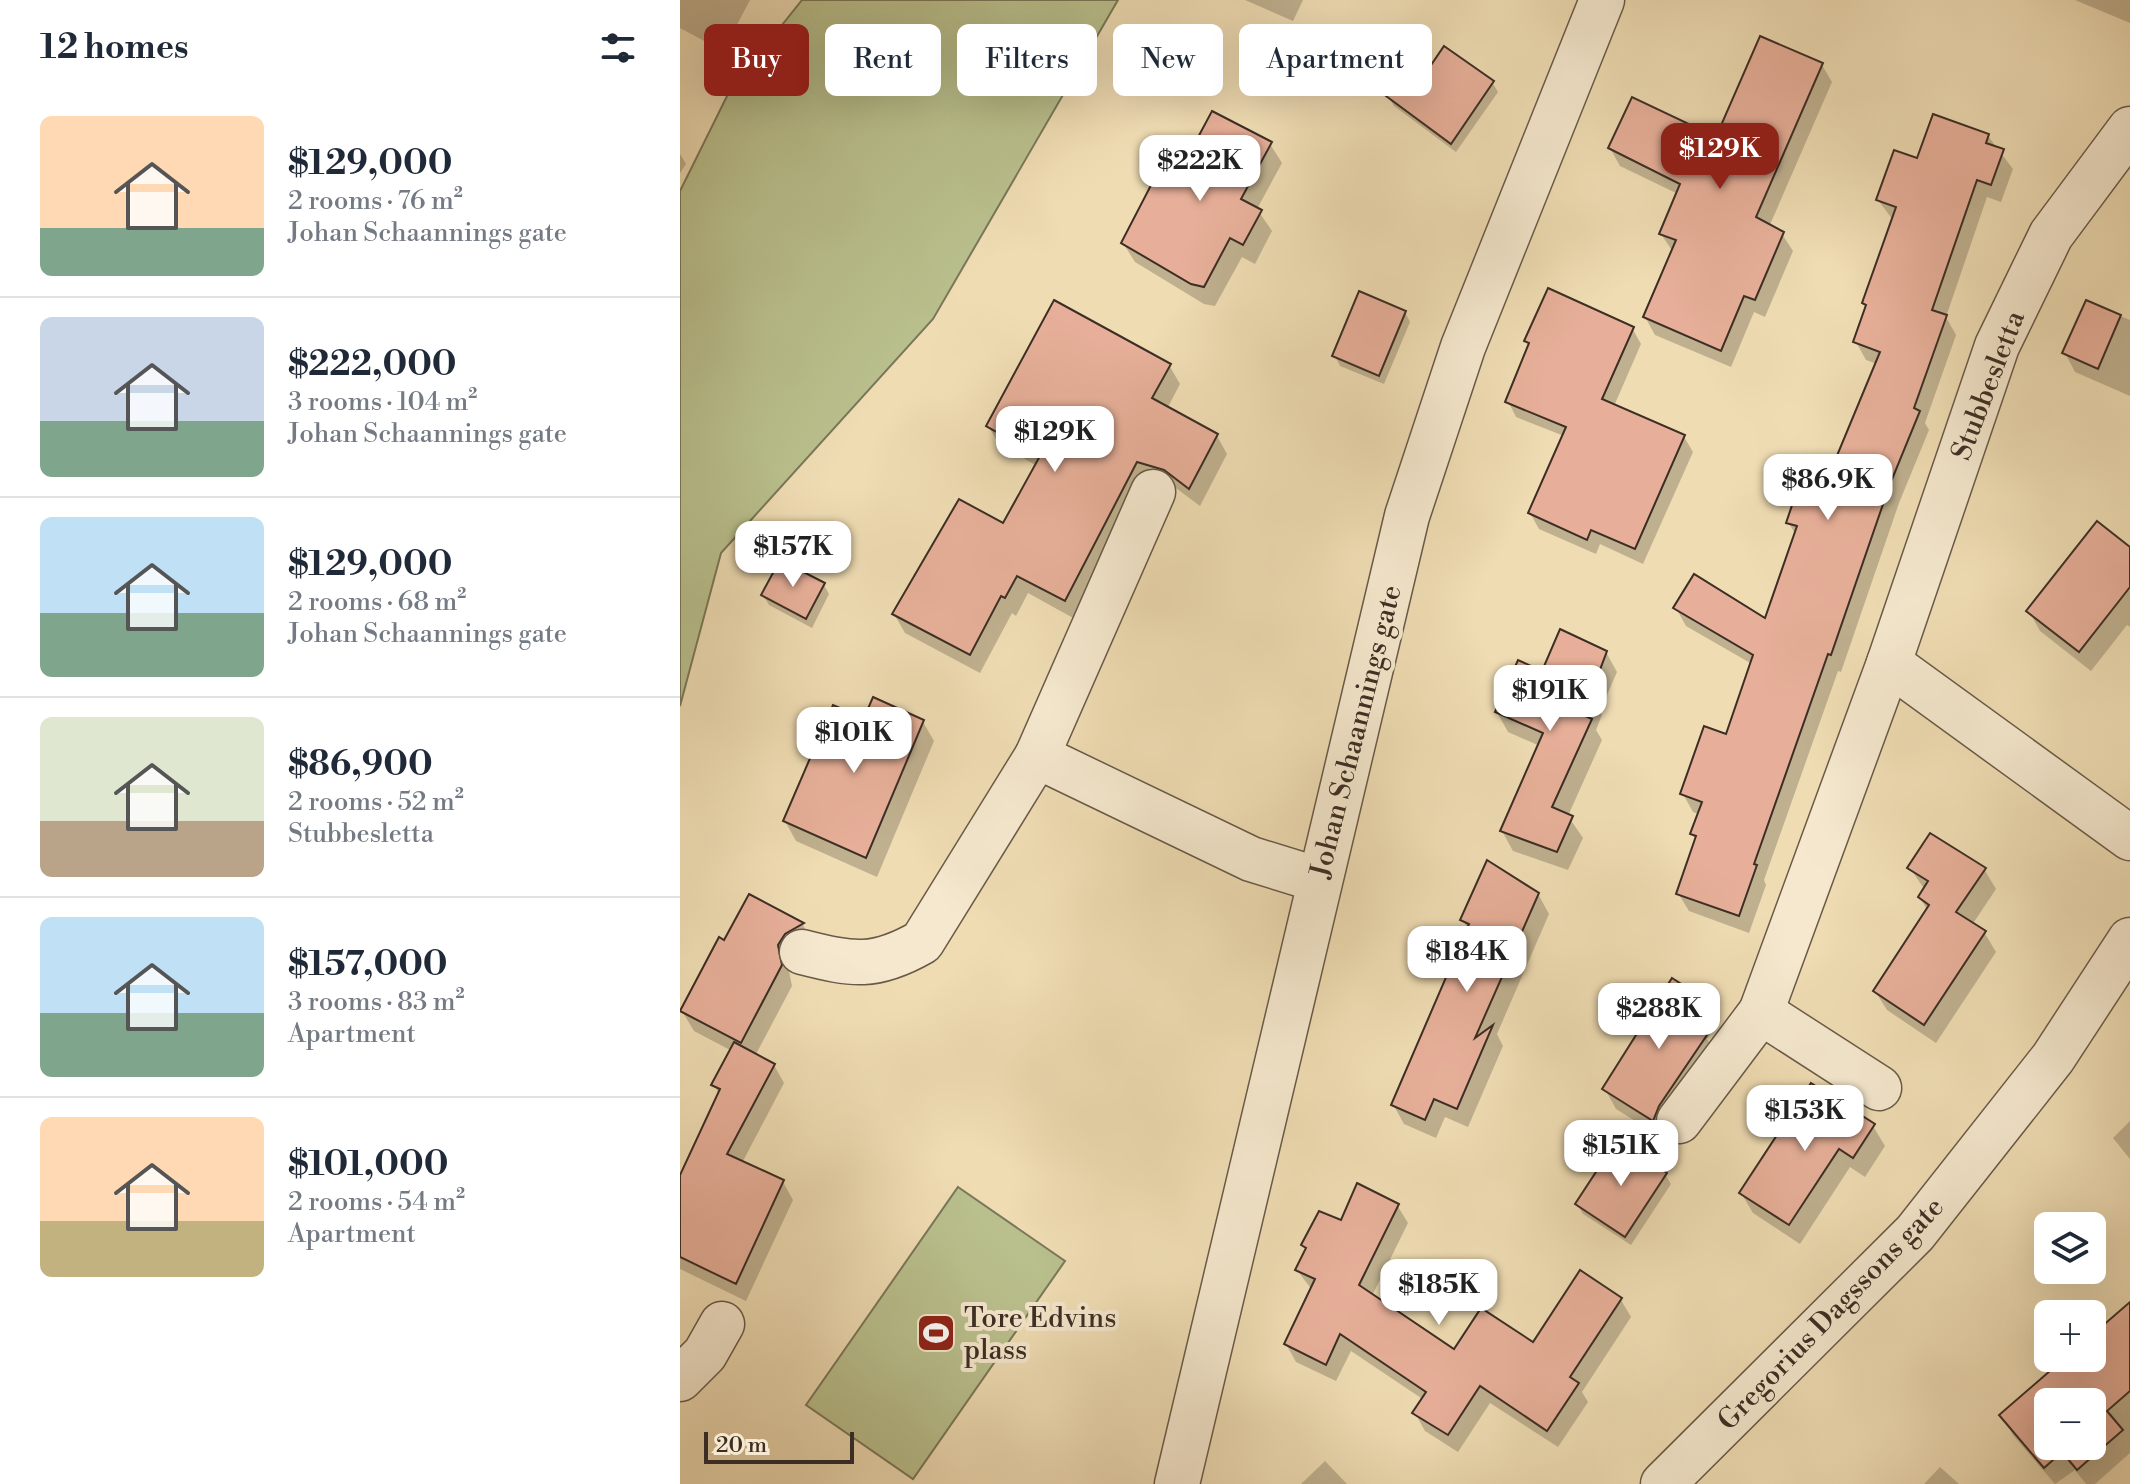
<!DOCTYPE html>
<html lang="en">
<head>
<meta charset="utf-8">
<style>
	:root { --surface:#fff; --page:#f6f6f7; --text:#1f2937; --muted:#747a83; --line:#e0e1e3; --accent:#8f2418 }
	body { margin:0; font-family:"Libre Bodoni",serif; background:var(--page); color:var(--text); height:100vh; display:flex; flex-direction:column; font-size:30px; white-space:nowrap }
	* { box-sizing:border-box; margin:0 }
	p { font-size:26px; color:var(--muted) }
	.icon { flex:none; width:44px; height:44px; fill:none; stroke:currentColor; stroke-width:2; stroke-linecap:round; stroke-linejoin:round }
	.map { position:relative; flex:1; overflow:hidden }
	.panel { display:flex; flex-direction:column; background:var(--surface); width:680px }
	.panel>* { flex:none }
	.banner { position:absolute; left:24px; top:24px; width:760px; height:72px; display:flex; gap:16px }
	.buttons { position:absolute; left:1354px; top:1212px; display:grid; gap:16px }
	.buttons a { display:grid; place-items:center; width:72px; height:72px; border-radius:12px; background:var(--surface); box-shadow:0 8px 32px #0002; font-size:40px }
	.scale { position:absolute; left:24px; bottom:20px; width:150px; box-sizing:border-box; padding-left:8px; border:4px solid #3c2e25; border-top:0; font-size:22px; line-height:28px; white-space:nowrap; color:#3c2e25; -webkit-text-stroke:6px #f5e8ce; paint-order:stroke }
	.price { position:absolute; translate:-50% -68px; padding:0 18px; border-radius:16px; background:#fff; color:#222; font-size:26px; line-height:52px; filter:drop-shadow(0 2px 4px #0008) }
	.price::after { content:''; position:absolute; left:50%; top:48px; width:24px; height:18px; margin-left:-12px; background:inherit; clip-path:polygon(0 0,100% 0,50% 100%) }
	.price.selected { background:var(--accent); color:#fff }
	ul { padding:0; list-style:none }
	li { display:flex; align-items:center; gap:24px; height:200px; padding:0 40px }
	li+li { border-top:2px solid var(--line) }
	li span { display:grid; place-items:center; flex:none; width:224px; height:160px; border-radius:12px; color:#555 }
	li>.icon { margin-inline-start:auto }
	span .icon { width:96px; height:96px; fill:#fffc; stroke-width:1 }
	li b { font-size:34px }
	h2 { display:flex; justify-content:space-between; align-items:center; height:96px; padding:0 40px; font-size:34px }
	.pill { padding:0 28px; border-radius:12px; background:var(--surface); box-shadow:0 8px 32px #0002; font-size:28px; line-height:72px }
	.pill.selected { background:var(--accent); color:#fff }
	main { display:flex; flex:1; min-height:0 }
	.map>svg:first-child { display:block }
</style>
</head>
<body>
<main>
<section class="panel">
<h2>12 homes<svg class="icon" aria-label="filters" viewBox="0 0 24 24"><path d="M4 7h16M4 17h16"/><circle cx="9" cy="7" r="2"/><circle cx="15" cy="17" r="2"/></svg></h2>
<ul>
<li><span style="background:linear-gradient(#ffd9b3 70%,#7fa58c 0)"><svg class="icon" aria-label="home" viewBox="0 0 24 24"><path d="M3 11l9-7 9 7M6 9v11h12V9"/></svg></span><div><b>$129,000</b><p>2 rooms · 76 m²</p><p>Johan Schaannings gate</p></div></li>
<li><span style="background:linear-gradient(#c9d6e8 65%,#7fa58c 0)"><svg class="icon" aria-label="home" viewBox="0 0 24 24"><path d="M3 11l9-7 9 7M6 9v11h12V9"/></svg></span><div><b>$222,000</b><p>3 rooms · 104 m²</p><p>Johan Schaannings gate</p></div></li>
<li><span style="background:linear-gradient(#bfe0f5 60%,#7fa58c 0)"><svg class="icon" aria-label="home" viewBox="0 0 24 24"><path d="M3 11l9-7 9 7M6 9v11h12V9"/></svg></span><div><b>$129,000</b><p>2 rooms · 68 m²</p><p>Johan Schaannings gate</p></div></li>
<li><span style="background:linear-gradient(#dfe7d0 65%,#b9a48a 0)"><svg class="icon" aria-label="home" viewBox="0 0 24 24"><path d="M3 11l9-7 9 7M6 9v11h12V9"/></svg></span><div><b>$86,900</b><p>2 rooms · 52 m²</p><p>Stubbesletta</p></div></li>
<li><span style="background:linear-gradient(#bfe0f5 60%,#7fa58c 0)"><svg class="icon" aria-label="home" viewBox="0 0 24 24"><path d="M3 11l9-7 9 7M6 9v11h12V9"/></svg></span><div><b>$157,000</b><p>3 rooms · 83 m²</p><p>Apartment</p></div></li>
<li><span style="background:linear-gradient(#ffd9b3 65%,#c2b280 0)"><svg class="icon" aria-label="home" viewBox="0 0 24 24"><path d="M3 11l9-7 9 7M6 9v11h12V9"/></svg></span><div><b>$101,000</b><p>2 rooms · 54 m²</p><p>Apartment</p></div></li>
</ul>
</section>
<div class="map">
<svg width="1450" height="1484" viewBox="0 0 1450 1484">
	<rect width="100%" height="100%" fill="#efdcb3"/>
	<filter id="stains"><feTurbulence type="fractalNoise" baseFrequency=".0025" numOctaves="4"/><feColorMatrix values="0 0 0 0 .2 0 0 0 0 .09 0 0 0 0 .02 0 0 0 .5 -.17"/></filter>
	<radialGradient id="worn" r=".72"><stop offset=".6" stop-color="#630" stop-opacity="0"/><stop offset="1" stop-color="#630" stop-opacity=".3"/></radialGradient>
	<g fill="#b9c08d" stroke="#7a7759" stroke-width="2">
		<path d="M122 0H438L253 319 41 553 0 706V191L50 90Z"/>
		<path d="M278 1187 385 1261 233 1479 126 1405Z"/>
	</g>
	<g fill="#0003" fill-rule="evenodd">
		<path d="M0 0H70L43 51 0 28Z"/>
		<path d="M565 0H623L613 21Z"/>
		<path d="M1395 0H1450V23Z"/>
		<path d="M1142 65 1152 82 1089 227 1102 234 1113 251 1085 317 1074 312 1051 367 975 335 965 317 993 252 981 234 998 194 940 166 930 148 1037 140Z"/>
		<path d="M746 77 812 82 818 92 776 152 714 106 708 96Z"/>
		<path d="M1308 136 1333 169 1321 202 1307 197 1266 317 1276 335 1245 423 1249 430 1219 503 1161 672 1158 671 1084 880 1086 885 1069 933 1009 911 998 893 1017 841 1012 834 1019 814 1013 812 1003 794 1047 736 1072 664 1006 626 996 608 1086 621 1116 535 1108 522 1145 489 1197 364 1186 360 1176 342 1213 220 1198 200 1239 161Z"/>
		<path d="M590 144 602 163 577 209 592 231 575 264 562 257 535 306 524 304 455 262 443 243 501 174Z"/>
		<path d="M0 154 6 164 0 173Z"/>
		<path d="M1407 302 1450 320V396L1395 372 1385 353Z"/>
		<path d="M725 312 730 322 704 384 660 366 655 356Z"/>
		<path d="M952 328 961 344 934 406 1004 437 1013 452 963 564 920 544 916 554 859 529 850 513 884 436 836 417 828 401 850 347 846 341Z"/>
		<path d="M489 365 500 384 487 409 537 436 547 454 520 506 496 488 468 479 395 619 348 593 336 616 332 613 300 673 225 633 214 614 324 525 357 466 319 444 308 426Z"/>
		<path d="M1450 549V627L1447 625 1411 671 1360 631 1349 611Z"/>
		<path d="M100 563 144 585 149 594 132 628 89 605 83 595Z"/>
		<path d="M926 652 937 672 920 711 922 715 916 730 922 740 888 816 903 838 888 870 833 851 822 831 860 746 828 732 817 712 863 673Z"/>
		<path d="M185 721 243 722 254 741 197 877 116 841 105 821Z"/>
		<path d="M1230 868 1304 869 1316 889 1292 925 1304 932 1316 952 1256 1043 1207 1010 1195 991 1248 911 1240 898 1245 890Z"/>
		<path d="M858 894 869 914 817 1034 823 1046 788 1127 765 1117 756 1138 724 1124 713 1104 788 930 783 920Z"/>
		<path d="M70 896 123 925 134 944 108 966 112 986 75 1056 94 1065 104 1083 62 1163 103 1182 113 1200 66 1301 0 1269V1179L40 1095 34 1085 52 1051 14 1031 2 1011Z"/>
		<path d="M1026 1002 1038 1022 1027 1039 1037 1056 984 1139 936 1109 925 1089Z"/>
		<path d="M1450 1121V1159L1433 1138Z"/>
		<path d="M1193 1126 1205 1146 1185 1177 1170 1167 1120 1244 1073 1213 1061 1193Z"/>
		<path d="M985 1174 991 1184 951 1245 903 1214 897 1204Z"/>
		<path d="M717 1205 728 1223 692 1296 775 1352 853 1345 941 1300 951 1317 902 1392 908 1402 878 1447 810 1403 778 1452 745 1431 735 1413 744 1400 671 1351 656 1381 616 1362 606 1344 632 1290 617 1270 627 1251 624 1245 662 1222Z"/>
		<path d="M1450 1304V1453L1415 1484H1406L1395 1470 1375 1484 1333 1435 1322 1415 1388 1358H1412V1337ZM1368 1402H1412V1446H1368Z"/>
		<path d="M645 1461 667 1484H621Z"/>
		<path d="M1260 1467 1279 1484H1244Z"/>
	</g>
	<g fill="#e7af99" stroke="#3c2e25" stroke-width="2" fill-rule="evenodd">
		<path d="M1080 36 1143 63 1076 217 1104 232 1075 300 1064 296 1041 351 963 317 996 240 979 234 1000 184 928 148 952 97 1036 137Z"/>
		<path d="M764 46 814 81 771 144 706 96 728 63 745 74Z"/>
		<path d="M532 111 592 142 561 199 582 210 563 245 550 238 524 287 511 284 441 243 483 162 500 171Z"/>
		<path d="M1253 114 1309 134 1306 143 1324 149 1311 185 1297 180 1252 310 1267 315 1234 408 1240 411 1210 484 1151 655 1148 654 1074 864 1077 865 1059 916 996 894 1016 836 1010 834 1022 802 1000 794 1024 726 1046 734 1073 655 993 608 1014 574 1085 618 1117 526 1106 523 1121 479 1144 487 1200 352 1173 342 1186 305 1182 303 1216 207 1196 200 1214 150 1237 158Z"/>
		<path d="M868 288 954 327 922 399 1005 435 955 549 911 530 907 540 848 513 886 427 825 402 849 343 844 341Z"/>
		<path d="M679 291 726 311 699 376 652 356Z"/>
		<path d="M374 300 491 364 472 398 538 434 509 489 484 470 457 462 385 601 337 576 325 598 321 596 290 655 212 614 279 499 323 523 360 456 306 426Z"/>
		<path d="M1406 300 1441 315 1418 369 1382 353Z"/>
		<path d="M1417 521 1450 547V587L1399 652 1346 611Z"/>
		<path d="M100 560 145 583 126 619 81 595Z"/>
		<path d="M880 629 927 651 903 715 912 719 872 807 893 816 877 852 820 831 863 733 815 712 838 660 862 671Z"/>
		<path d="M193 697 244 720 186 858 103 821 153 705 184 718Z"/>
		<path d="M1250 833 1306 868 1276 912 1306 931 1244 1025 1193 991 1249 905 1238 897 1248 881 1227 868Z"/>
		<path d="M807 860 859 893 795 1038 813 1025 777 1109 754 1099 745 1120 711 1105 789 924 780 920Z"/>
		<path d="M69 894 124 923 105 934 98 945 102 965 61 1043 0 1011 39 937 44 940Z"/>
		<path d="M992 978 1028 1001 1012 1025 1027 1035 979 1106 973 1121 922 1089Z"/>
		<path d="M54 1042 95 1064 47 1154 104 1180 56 1284 0 1257V1175L40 1089 31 1085Z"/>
		<path d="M1131 1083 1195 1124 1173 1158 1159 1149 1109 1225 1059 1193Z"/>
		<path d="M937 1140 987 1173 945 1237 895 1204Z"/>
		<path d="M677 1183 719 1204 679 1285 774 1349 801 1308 853 1342 900 1270 942 1298 890 1377 899 1383 867 1431 800 1386 768 1435 732 1413 746 1392 660 1334 646 1365 604 1344 635 1279 615 1270 626 1248 621 1245 639 1211 661 1220Z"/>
		<path d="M1450 1302V1391L1427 1411 1443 1430 1397 1470 1382 1452 1364 1468 1319 1415 1385 1358H1412V1335ZM1368 1402H1412V1446H1368Z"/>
	</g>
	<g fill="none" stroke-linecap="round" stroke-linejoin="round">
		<defs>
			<g id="minor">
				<path d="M1209 663 1450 838"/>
				<path d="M357 756 571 859 639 880"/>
				<path d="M122 952C173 965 195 969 242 942L357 756 473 492"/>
				<path d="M1081 1012 1209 663 1317 346 1371 235 1450 129"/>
				<path d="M999 1121 1081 1012 1199 1088"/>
				<path d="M0 1379 25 1354 42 1324"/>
				<path d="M497 1484 727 516 783 347 922 0"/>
				<path d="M983 1484 1235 1233 1373 1058 1450 940"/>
			</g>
		</defs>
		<use href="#minor" stroke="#695a48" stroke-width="47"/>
		<use href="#minor" stroke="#f5e8ce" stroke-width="44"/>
	</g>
	<defs>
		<symbol id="stadium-square" viewBox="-11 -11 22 22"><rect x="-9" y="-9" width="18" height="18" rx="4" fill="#8f2418" stroke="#f5e8ce"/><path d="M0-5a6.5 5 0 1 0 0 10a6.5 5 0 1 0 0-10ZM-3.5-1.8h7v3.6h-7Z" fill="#fff"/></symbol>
	</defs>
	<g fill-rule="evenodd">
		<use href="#stadium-square" x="234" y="1311" width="44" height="44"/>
	</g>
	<g text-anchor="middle" stroke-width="8" stroke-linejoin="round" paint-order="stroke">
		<g font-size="28" fill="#3c2e25" stroke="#f5e8ce">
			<text transform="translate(1307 385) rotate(-69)" y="10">Stubbesletta</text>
			<text transform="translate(675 731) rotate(-76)" y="10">Johan Schaannings gate</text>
			<text transform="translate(1150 1313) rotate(-46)" y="10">Gregorius Dagssons gate</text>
		</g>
		<g font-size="28" fill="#3c2e25" stroke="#f5e8ce" text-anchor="start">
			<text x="284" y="1327">Tore Edvins<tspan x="284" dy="32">plass</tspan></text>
		</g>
	</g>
	<rect width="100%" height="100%" filter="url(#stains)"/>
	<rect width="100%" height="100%" fill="url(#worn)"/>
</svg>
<div class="buttons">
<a><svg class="icon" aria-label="layers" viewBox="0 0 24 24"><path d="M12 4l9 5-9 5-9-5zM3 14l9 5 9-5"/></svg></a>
<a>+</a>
<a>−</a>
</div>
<div class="scale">20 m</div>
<b class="price selected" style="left:1040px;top:191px">$129K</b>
<b class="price" style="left:520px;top:203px">$222K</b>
<b class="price" style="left:375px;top:474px">$129K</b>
<b class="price" style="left:1148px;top:522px">$86.9K</b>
<b class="price" style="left:113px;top:589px">$157K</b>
<b class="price" style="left:870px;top:733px">$191K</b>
<b class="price" style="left:174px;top:775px">$101K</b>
<b class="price" style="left:787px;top:994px">$184K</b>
<b class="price" style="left:979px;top:1051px">$288K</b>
<b class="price" style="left:1125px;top:1153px">$153K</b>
<b class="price" style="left:941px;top:1188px">$151K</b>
<b class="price" style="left:759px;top:1327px">$185K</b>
<div class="banner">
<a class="pill selected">Buy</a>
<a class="pill">Rent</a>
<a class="pill">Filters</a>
<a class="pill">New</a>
<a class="pill">Apartment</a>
</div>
</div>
</main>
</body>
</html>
